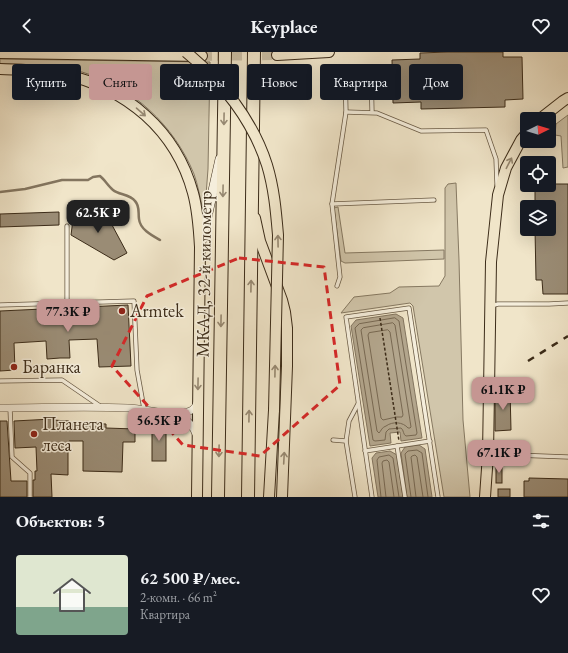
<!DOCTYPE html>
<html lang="ru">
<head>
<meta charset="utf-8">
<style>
	:root { --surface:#171b24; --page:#242831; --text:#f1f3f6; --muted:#9ea1a6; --line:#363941; --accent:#c59692 }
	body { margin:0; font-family:"EB Garamond",serif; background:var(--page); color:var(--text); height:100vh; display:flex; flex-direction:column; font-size:15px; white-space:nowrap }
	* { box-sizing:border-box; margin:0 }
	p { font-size:13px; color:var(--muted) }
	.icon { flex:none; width:22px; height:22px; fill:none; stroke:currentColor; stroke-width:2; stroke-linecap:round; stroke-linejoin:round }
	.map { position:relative; height:445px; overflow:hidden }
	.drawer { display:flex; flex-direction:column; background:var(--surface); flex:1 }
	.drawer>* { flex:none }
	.guide { position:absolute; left:12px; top:12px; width:544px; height:36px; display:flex; gap:8px }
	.needle { width:26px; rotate:85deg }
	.buttons { position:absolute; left:520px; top:60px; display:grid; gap:8px }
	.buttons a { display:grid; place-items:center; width:36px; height:36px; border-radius:4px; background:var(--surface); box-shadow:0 4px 16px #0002; font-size:20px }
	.price { position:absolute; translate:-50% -34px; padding:0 9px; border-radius:8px; background:var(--accent); color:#111; font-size:13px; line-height:26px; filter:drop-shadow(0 1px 2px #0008) }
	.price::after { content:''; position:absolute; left:50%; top:24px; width:12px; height:9px; margin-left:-6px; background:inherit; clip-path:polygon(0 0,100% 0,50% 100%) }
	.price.selected { background:#222; color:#fff }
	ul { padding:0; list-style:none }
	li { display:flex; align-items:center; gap:12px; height:100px; padding:0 16px }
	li+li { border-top:1px solid var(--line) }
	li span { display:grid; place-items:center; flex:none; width:112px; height:80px; border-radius:4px; color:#555 }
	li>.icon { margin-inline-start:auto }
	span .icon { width:48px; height:48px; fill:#fffc; stroke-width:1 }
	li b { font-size:17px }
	h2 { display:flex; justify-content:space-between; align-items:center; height:48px; padding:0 16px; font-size:17px }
	.tag { padding:0 14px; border-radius:4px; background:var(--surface); box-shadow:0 4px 16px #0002; font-size:14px; line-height:36px }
	.tag.selected { background:var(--accent); color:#111 }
	header { display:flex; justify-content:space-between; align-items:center; height:52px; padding:0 16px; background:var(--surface); font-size:18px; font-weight:700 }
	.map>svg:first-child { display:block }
</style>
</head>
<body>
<header><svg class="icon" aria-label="back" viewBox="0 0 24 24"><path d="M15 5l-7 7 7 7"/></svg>Keyplace<svg class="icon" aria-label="heart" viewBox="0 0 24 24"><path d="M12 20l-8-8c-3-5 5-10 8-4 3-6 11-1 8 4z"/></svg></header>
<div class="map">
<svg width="568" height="445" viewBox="0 0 568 445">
	<rect width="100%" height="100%" fill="#f0e5c9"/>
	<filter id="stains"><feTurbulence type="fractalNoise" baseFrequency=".005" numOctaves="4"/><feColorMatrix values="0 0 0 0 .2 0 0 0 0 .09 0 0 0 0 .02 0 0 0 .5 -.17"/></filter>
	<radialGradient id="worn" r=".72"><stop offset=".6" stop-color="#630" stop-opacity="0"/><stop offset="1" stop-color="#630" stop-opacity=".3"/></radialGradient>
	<g fill="#d1c6ab" stroke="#867962">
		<path d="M0 7 210 10 208 117 205 157 203 158C200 146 198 133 194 122 174 73 133 35 82 20 55 13 27 12 0 12Z"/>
		<path d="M568 63V115L563 116 561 84 555 83 556 72Z"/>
		<path d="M456 131 459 208 463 368 470 445H444L413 254 410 251 341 261 354 245 390 241 399 235 439 234 445 224V136L448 132Z"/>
		<path d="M338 155 345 201 444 198V207L345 211 341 209 334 156Z"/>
	</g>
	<g fill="#b3a68d" stroke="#83755f">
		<path d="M396 262 403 266 422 386 401 389 400 380 390 381 391 391 370 394 351 274 356 268Z"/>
		<path d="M419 393 425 397 432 445H407L401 401 405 395Z"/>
		<path d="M390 399 397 403 403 445H378L372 406 376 401Z"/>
	</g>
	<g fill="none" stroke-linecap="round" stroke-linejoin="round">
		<g stroke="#786953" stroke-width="1">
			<path d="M395 266 399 269 417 381 416 383 406 384C403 383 404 378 401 376L389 377 386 380 385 388 375 389 373 388 355 276 359 272Z"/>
			<path d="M393 271 395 273 411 375 410 376H408C403 370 393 369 386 374 382 375 381 379 379 381L377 379 361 278 363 276Z"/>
			<path d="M388 278 390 280 403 363 402 365H396L383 368 381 366 368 283 369 281Z"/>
			<path d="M381 445 377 408 379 405 389 403 393 406 399 445"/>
			<path d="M386 445 382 411 383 409 387 408 389 410 394 445"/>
			<path d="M411 445 405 402 408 399 417 398 422 401 428 445"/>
			<path d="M416 445 411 405 412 404 415 403 417 405 423 445"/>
		</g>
		<path stroke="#83755f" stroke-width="2.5" d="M0 140 25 137 62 128H88L93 125 100 124C105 128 108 134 113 138 119 143 130 142 135 149 140 154 138 160 139 167 140 177 151 183 160 188"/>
	</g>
	<g fill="#9a8c75" stroke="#3c2c19">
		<path d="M448 0H503V5H522L523 47 505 48V55L421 57V50L393 51 392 8 420 7V1Z"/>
		<path d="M549 132H568V242H543L542 228H536L535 177H549V155H535V133H549Z"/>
		<path d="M59 160V173L0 175V162Z"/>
		<path d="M74 160 98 162 112 173 127 201 114 208 71 183Z"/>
		<path d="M128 253 131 314 99 315 97 287 69 288 70 306H60L47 307 46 289 14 291 15 318 0 319V259Z"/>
		<path d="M510 338 511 378 495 379V339Z"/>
		<path d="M52 367V368L69 369V371L106 372V376L135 377V390H123L122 420 83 419V389H69L68 394V423L51 422 52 445H33V428H35V419H37L36 395 15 396 14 369Z"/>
		<path d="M0 369H7L11 429H27V445H0Z"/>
		<rect x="152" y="370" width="14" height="39"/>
		<rect x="496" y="412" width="6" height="19"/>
		<path d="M529 426 568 427V445H524V429H529Z"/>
		<rect x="498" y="437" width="12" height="8"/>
	</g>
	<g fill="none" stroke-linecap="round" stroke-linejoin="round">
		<path stroke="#ccc0a6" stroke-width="10" stroke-dasharray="10 5" stroke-linecap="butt" d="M202 4 277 3"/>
		<defs>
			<g id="lane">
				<path d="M346 60 377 61 421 79 486 78 496 107 497 133"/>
				<path d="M332 152 434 148"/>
				<path d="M67 174V251"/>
				<path d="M337 234 340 225 332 152 346 60 345 19 371 17 372 60"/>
				<path d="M0 253 134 249 137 318 144 357"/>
				<path d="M491 254 498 252H549L568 251"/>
				<path d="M0 329 62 328 100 354"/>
				<path d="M10 356 12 405 30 421V445"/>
				<path d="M333 388 346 389"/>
				<path d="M397 394 405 445"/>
				<path d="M365 399 430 389"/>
				<path d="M489 402 568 405"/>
				<path d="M355 445 346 389 349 369 358 352"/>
				<path d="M372 445 346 265 409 256 438 445"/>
			</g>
			<g id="street">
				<path d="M0 356C43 356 86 354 128 356 146 357 166 363 183 361 190 360 195 358 197 351"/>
				<path d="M174 362C186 367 191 370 196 382"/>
			</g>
			<path id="secondary" d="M202 188 220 107"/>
			<g id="primary">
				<path d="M0 1 202 4"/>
				<path d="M277 3 329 0"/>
				<path d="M0 17C21 18 43 18 63 22 126 36 176 78 193 141 198 159 199 177 200 195L197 445"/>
				<path d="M540 67 563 49 568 46"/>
				<path d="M255 166 260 189 282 248 285 260 287 276V314L282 445"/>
				<path d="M269 445 274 358"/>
				<path d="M485 445 488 402 491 210 498 143 506 116 521 88 527 81"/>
			</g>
			<g id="highway">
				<path d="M218 445 225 0"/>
				<path d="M248 445 254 0"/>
			</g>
		</defs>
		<use href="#lane" stroke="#695a45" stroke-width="5"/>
		<use href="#street" stroke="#695a45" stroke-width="8"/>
		<use href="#secondary" stroke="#3c2c19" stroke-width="10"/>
		<use href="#primary" stroke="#3c2c19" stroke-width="12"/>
		<use href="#highway" stroke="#3c2c19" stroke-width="14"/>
		<path stroke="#3c2c19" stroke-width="1.5" stroke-dasharray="3 2" stroke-linecap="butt" d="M380 266 399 389"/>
		<use href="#lane" stroke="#f5eedc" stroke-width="3.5"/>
		<use href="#street" stroke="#f5eedc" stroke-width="7"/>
		<use href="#secondary" stroke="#f5eedc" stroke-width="9"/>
		<use href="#primary" stroke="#f0e5c9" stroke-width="10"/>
		<use href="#highway" stroke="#f0e5c9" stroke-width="12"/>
		<path stroke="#3c2c19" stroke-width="2.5" stroke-dasharray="7 7" stroke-linecap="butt" d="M528 309 568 284"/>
		<defs>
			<path id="primary-bridge" d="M186 0C222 29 253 69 267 113 274 136 276 159 278 183L274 358"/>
		</defs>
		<use href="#primary-bridge" stroke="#3c2c19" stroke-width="12" stroke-linecap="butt"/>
		<use href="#primary-bridge" stroke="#f0e5c9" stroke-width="10"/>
	</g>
	<defs><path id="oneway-shaft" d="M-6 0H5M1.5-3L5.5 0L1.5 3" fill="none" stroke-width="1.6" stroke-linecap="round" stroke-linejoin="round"/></defs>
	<g stroke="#968871">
		<use href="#oneway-shaft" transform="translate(141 60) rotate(41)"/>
		<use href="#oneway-shaft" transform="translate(224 67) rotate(91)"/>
		<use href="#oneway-shaft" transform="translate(509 111) rotate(-63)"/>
		<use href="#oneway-shaft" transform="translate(223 139) rotate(91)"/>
		<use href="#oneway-shaft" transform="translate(278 189) rotate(-91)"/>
		<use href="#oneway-shaft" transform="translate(251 234) rotate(-89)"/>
		<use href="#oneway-shaft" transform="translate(221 269) rotate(91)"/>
		<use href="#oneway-shaft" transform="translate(275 319) rotate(-89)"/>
		<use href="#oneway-shaft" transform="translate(198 332) rotate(91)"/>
		<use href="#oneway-shaft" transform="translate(249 364) rotate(-89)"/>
		<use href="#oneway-shaft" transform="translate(219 399) rotate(91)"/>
		<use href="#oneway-shaft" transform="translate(284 406) rotate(-87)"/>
	</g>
	<path fill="none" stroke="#d62828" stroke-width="3" stroke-dasharray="8 5" stroke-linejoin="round" d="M239 206 324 215 340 333 260 404 183 393 112 314 147 244Z"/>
	<g fill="#8f2418" stroke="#f5eedc" stroke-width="1.5">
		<circle cx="122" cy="259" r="4"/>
		<circle cx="14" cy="315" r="4"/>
		<circle cx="34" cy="382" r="4"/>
	</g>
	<g text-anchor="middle" stroke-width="3" stroke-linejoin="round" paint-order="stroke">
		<g font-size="18" fill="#3c2c19" stroke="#f5eedc">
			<text transform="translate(204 222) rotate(-89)" y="6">МКАД, 32-й километр</text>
		</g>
		<g font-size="18" fill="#3c2c19" stroke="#f5eedc" text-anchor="start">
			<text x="130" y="265">Armtek</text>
			<text x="22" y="321">Баранка</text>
			<text x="42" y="378">Планета<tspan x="42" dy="21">леса</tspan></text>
		</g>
	</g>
	<rect width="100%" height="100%" filter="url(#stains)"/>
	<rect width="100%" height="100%" fill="url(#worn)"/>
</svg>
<div class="buttons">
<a><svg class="needle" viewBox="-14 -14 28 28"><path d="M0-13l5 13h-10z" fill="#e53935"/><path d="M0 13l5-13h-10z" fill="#9ea1a6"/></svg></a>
<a><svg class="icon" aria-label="locate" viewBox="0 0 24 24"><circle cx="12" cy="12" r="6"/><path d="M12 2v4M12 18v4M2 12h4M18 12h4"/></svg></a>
<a><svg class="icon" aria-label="layers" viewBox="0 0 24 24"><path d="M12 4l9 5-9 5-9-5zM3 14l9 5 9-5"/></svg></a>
</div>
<b class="price selected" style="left:98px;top:182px">62.5K ₽</b>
<b class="price" style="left:68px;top:281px">77.3K ₽</b>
<b class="price" style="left:503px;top:359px">61.1K ₽</b>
<b class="price" style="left:159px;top:390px">56.5K ₽</b>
<b class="price" style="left:499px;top:422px">67.1K ₽</b>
<div class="guide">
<a class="tag">Купить</a>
<a class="tag selected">Снять</a>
<a class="tag">Фильтры</a>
<a class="tag">Новое</a>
<a class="tag">Квартира</a>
<a class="tag">Дом</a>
</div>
</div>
<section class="drawer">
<h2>Объектов: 5<svg class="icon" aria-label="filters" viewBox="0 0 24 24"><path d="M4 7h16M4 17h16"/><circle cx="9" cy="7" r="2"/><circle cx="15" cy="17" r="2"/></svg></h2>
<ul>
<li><span style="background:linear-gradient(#dfe7d0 65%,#7fa58c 0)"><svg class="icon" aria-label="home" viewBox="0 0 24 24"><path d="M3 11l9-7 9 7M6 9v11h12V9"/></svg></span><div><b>62 500 ₽/мес.</b><p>2-комн. · 66 m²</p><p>Квартира</p></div><svg class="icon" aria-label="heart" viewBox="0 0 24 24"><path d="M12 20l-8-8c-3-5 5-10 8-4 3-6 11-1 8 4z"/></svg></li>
</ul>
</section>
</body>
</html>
